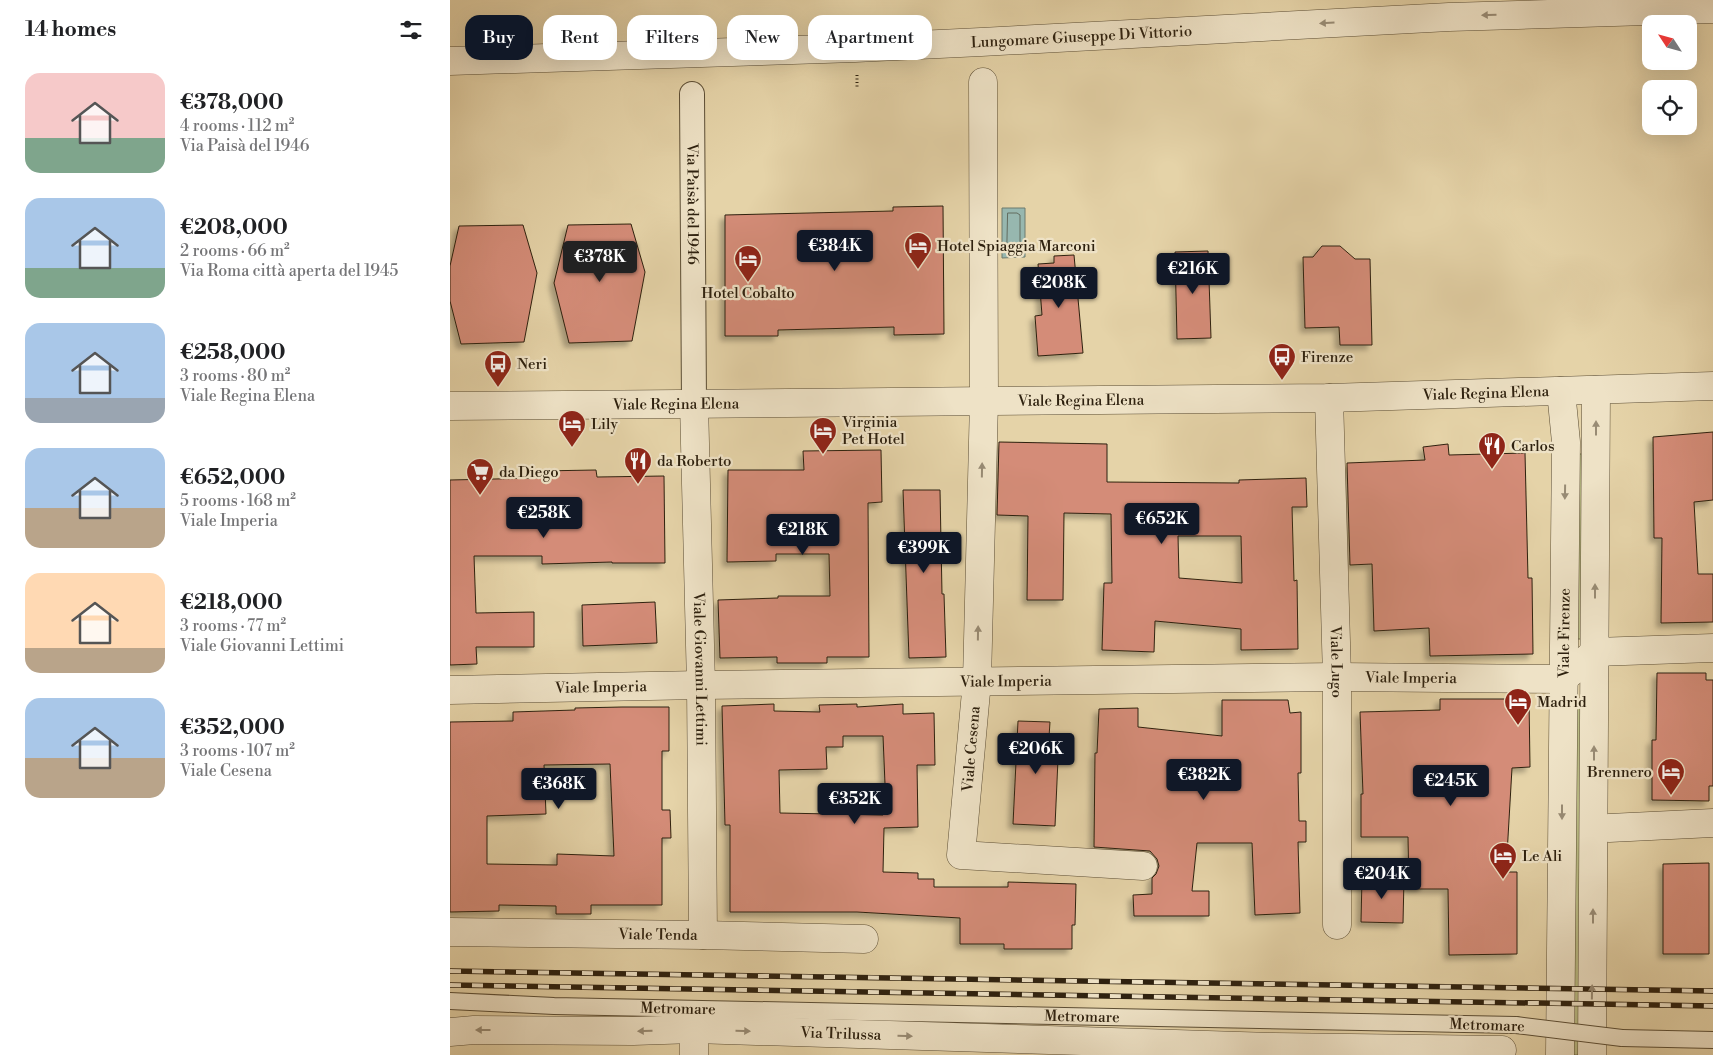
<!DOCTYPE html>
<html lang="en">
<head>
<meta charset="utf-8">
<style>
	:root { --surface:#fff; --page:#f2f2f2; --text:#202124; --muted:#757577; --accent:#111827 }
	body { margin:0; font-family:"Libre Bodoni",serif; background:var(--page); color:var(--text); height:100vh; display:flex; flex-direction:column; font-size:19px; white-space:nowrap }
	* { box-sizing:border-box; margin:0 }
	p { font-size:16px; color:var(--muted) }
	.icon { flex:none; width:28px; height:28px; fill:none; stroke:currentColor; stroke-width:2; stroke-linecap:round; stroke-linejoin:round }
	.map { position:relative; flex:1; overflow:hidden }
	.side { display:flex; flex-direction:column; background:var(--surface); width:450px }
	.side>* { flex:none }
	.banner { position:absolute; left:15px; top:15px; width:475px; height:45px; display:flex; gap:10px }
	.needle { width:32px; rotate:306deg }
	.fabs { position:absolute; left:1192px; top:15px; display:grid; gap:10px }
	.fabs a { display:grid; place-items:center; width:55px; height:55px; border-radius:10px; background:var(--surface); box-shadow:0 5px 20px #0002; font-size:25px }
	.price { position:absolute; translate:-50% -42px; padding:0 11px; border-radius:5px; background:var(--accent); color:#fff; font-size:16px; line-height:32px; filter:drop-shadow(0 1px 2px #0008) }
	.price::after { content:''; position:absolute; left:50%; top:30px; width:15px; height:11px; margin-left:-8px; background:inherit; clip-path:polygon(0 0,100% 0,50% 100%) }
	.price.selected { background:#222; color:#fff }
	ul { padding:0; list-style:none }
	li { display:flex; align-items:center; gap:15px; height:125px; padding:0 25px }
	li span { display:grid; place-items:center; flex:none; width:140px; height:100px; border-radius:15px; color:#555 }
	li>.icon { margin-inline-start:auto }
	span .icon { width:60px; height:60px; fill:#fffc; stroke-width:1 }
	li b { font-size:21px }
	h2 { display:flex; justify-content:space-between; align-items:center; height:60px; padding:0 25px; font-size:21px }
	.tag { padding:0 18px; border-radius:15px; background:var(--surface); box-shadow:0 5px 20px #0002; font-size:18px; line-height:45px }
	.tag.selected { background:var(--accent); color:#fff }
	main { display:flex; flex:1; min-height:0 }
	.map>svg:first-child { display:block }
</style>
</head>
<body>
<main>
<section class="side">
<h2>14 homes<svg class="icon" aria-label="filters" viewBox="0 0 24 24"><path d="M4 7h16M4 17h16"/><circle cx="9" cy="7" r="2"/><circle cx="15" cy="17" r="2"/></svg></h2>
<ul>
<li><span style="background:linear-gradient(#f6c9c9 65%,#7fa58c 0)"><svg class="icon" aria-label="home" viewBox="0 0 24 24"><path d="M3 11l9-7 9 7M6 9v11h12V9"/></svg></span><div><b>€378,000</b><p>4 rooms · 112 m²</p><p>Via Paisà del 1946</p></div></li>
<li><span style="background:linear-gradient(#a9c7e8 70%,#7fa58c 0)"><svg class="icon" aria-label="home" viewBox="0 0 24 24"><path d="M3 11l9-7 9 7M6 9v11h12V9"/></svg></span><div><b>€208,000</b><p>2 rooms · 66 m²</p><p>Via Roma città aperta del 1945</p></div></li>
<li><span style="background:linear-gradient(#a9c7e8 75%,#9aa5b1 0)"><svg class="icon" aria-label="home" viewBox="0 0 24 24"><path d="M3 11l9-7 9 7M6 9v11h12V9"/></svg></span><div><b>€258,000</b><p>3 rooms · 80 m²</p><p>Viale Regina Elena</p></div></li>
<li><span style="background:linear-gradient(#a9c7e8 60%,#b9a48a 0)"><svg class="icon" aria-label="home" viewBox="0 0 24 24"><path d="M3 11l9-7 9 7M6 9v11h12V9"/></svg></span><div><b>€652,000</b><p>5 rooms · 168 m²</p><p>Viale Imperia</p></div></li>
<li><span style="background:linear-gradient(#ffd9b3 75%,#b9a48a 0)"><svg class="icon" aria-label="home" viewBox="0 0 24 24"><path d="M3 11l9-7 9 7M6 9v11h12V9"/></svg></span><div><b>€218,000</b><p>3 rooms · 77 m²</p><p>Viale Giovanni Lettimi</p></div></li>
<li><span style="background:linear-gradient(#a9c7e8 60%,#b9a48a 0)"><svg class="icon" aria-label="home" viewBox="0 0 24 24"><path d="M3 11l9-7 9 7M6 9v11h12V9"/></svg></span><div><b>€352,000</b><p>3 rooms · 107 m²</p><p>Viale Cesena</p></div></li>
</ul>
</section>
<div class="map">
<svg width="1263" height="1055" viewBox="0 0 1263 1055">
	<defs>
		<filter id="shadow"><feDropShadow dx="-4.5" dy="4.5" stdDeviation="2.5" flood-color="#0004"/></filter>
	</defs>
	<rect width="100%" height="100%" fill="#e5d3a8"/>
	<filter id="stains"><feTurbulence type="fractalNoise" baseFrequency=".004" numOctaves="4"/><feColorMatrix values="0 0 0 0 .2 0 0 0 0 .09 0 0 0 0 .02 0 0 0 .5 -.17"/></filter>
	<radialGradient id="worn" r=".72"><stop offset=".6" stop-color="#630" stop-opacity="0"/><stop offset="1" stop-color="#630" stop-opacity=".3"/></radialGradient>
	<g fill="#b9bb84" stroke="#746e4a">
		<rect x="1126" y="454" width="6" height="185"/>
		<path d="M1125 700H1131L1129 1055H1123Z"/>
	</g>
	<path fill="#97b7af" stroke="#6d7b6f" d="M552 208H575V257L552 258Z"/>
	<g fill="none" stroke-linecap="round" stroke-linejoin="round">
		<path stroke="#626c5f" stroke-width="1" d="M558 213H567L570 215V250L568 252 559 253 557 251Z"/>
	</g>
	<g fill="#d48c78" stroke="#2e210f" fill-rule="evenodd" filter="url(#shadow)">
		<path d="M493 206 494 334 444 335V327L328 330V336H275V215L443 211V207Z"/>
		<path d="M181 224 195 272 182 341 119 343 104 283 118 225Z"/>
		<path d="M73 225 87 273 74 342 11 344 0 301V266L9 226Z"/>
		<path d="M872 246H890L905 259H920L922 345H890L889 327 855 328 853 257H863Z"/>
		<path d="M758 251 761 338 727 339 725 252Z"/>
		<path d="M624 255 633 353 588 356 585 316 592 315 588 264 604 263V256Z"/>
		<path d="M1263 432V500L1244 502 1248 574H1263V622L1211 623 1212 538H1204L1203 437Z"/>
		<path d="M549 442 657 444V482L789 483V480L856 478 857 507H842L844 581 847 580 848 649 791 650V629L705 621 704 652 652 650 654 583H662L661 514 614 513 613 600H577L578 516 547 515ZM728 536H791L792 583 729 578Z"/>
		<path d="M998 444 999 455 1075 453 1078 578H1082L1083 654 980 656 979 628 924 631 922 564 900 565 897 463 975 460 973 447Z"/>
		<path d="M431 450 432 502 418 503 419 657H377V663H327V657L270 658 268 600 328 598V596H380L379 554H326V561L277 562 278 470H354L353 451Z"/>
		<path d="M146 470 147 477 214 476 215 563H162V562L92 564V556H24L26 613 84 612V647H26L27 664 0 665V480L89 478V471Z"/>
		<path d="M453 490H490L492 594H494L496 657 459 658Z"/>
		<path d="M205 602 207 643 133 646 132 605Z"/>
		<path d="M1207 673H1256V680H1263V786H1259V801L1202 800V740H1206Z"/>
		<path d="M990 699H1079L1080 767 1062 768 1056 872H1067V954L999 955 998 889H959L958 837H911V794H913L910 712 990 710Z"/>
		<path d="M772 700H838L840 713 851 712V773H848L849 821H856V842H848L850 913 805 915 802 843H747L742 891H759V916H684L683 895 702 894V878L706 874 709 866 707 859 700 851 644 847 645 753H647L649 709 688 708V727L772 736Z"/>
		<path d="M324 704V711L370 712 369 705 407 704V707L453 704V714L484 713 485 765H467L468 827 434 828 433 872 468 873V879H484V887H558V882L626 884 625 925H622V949H554V944H510V918L407 912H280V825H275L272 706ZM393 736H433L435 784H433V815L330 813 329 770 377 769 376 747H393Z"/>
		<path d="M172 707H219V751H212V810H220L221 838H212V905H141V914H106V906L49 905V911L0 912V722L63 721V712L125 710V708ZM160 764 164 856 107 854V865L37 864V816L96 814 94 765Z"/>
		<path d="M568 721 600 722 599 737H609L605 826 563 824Z"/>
		<path d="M1259 863V954H1213V864Z"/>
		<path d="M912 878 954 879 953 923 911 922Z"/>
	</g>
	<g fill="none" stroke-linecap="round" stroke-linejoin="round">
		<defs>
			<g id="service">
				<path id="s1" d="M0 1001 104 1006 1066 1025"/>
				<path d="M1172 1038 1263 1040"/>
			</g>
			<g id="pedestrian">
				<path id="s2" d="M242 94 244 403"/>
			</g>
			<g id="minor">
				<path id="s3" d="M0 61 405 48 531 42 999 17 1263 9"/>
				<path d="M533 82 534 401 527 681 511 855 693 866"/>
				<path id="s4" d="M879 398 887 677V925"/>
				<path id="s5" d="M244 403 251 685 253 935"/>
				<path id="s6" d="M0 690 251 685 887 677 1113 679 1145 652 1263 648"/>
				<path d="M1159 828 1263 823"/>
				<path id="s7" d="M0 932 253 935 414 939"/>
				<path d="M244 1029V1055"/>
				<path id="s8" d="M0 1032 24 1030 183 1031 244 1029 825 1047 1052 1050"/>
			</g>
			<g id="tertiary">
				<path id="s9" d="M0 406 879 398 1263 386"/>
				<path id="s10" d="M1110 1055 1116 442 1111 391"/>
				<path d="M1142 1055 1146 390"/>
			</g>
		</defs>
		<use href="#service" stroke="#5c4e35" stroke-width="18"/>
		<use href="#pedestrian" stroke="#5c4e35" stroke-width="26"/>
		<use href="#minor" stroke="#5c4e35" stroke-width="29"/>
		<use href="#tertiary" stroke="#5c4e35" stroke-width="29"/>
		<path stroke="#2e210f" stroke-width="3" stroke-dasharray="1 2.5" stroke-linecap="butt" d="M407 75V87"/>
		<use href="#service" stroke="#eee2c6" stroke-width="16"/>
		<use href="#pedestrian" stroke="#eee2c6" stroke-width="24"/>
		<use href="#minor" stroke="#eee2c6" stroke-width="28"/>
		<use href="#tertiary" stroke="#eee2c6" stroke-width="28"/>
		<defs>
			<g id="rail">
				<path d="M0 971 1263 991"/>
				<path d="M0 985 1263 1006"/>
			</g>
		</defs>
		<use href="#rail" stroke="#2e210f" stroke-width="5.5"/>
		<use href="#rail" stroke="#eee2c6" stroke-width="4" stroke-dasharray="11" stroke-linecap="butt"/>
		<defs>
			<path id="service-bridge" d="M1066 1025 1172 1038"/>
		</defs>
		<use href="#service-bridge" stroke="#5c4e35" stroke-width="18" stroke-linecap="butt"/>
		<use href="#service-bridge" stroke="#eee2c6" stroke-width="16"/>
	</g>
	<defs><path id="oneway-solid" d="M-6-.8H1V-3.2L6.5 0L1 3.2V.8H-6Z" transform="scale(1.25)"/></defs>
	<g fill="#988b74">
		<use href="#oneway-solid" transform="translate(1039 15) rotate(178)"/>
		<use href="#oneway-solid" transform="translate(877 23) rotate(177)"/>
		<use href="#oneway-solid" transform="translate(1146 428) rotate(-90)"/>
		<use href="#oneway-solid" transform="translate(532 470) rotate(-89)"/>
		<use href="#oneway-solid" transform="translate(1115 492) rotate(91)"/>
		<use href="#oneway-solid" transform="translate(1145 591) rotate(-90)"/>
		<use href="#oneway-solid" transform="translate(528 633) rotate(-89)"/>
		<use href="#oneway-solid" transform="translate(1144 753) rotate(-90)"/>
		<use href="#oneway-solid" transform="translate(1112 812) rotate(90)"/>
		<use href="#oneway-solid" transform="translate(1143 916) rotate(-90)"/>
		<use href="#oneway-solid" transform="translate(1142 992) rotate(-89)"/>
		<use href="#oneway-solid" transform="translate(33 1030) rotate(-180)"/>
		<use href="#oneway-solid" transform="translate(195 1031) rotate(178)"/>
		<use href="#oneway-solid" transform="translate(293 1031) rotate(2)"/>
		<use href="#oneway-solid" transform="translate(455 1036) rotate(2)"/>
	</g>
	<defs>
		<symbol id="hotel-pin" viewBox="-11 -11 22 30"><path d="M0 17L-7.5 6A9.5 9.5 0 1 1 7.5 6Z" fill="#8f2418" stroke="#eee2c6"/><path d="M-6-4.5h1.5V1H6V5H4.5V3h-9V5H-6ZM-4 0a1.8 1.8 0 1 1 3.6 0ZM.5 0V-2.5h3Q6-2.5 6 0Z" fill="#fff"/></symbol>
		<symbol id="bus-pin" viewBox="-11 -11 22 30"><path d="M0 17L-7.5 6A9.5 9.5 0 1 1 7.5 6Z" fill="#8f2418" stroke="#eee2c6"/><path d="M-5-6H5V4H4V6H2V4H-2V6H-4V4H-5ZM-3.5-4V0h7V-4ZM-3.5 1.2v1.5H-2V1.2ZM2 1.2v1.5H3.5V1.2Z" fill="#fff"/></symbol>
		<symbol id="restaurant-pin" viewBox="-11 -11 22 30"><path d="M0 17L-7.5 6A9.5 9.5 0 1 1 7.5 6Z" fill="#8f2418" stroke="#eee2c6"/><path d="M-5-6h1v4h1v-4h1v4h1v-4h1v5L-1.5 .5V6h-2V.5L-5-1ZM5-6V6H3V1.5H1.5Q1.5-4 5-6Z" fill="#fff"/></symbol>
		<symbol id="supermarket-pin" viewBox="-11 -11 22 30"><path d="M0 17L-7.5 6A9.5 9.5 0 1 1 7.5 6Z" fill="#8f2418" stroke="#eee2c6"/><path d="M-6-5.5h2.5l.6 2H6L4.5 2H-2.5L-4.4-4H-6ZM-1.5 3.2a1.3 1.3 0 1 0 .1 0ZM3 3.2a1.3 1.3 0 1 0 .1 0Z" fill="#fff"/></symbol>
	</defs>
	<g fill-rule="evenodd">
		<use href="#hotel-pin" x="452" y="230" width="32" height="43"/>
		<use href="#hotel-pin" x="282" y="243" width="32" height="43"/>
		<use href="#bus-pin" x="816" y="341" width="32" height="43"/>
		<use href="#bus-pin" x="32" y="348" width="32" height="43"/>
		<use href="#hotel-pin" x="106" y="408" width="32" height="43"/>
		<use href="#hotel-pin" x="357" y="415" width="32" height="43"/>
		<use href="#restaurant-pin" x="1026" y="430" width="32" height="43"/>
		<use href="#restaurant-pin" x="172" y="445" width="32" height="43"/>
		<use href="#supermarket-pin" x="14" y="456" width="32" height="43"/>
		<use href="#hotel-pin" x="1052" y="686" width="32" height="43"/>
		<use href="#hotel-pin" x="1205" y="756" width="32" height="43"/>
		<use href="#hotel-pin" x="1037" y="840" width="32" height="43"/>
	</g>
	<g text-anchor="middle" stroke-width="4.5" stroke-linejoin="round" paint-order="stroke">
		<g font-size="15" fill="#2e210f" stroke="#eee2c6">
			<text dy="5" stroke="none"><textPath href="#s3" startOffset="632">Lungomare Giuseppe Di Vittorio</textPath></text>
			<text dy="5" stroke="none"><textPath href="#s2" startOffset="110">Via Paisà del 1946</textPath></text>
			<text dy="5" stroke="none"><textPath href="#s9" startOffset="1036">Viale Regina Elena</textPath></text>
			<text dy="5" stroke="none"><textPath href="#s9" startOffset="631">Viale Regina Elena</textPath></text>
			<text dy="5" stroke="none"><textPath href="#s9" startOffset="226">Viale Regina Elena</textPath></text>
			<text dy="5" stroke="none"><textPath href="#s10" startOffset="422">Viale Firenze</textPath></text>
			<text dy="5" stroke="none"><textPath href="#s4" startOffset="264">Viale Lugo</textPath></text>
			<text dy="5" stroke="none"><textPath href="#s5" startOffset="266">Viale Giovanni Lettimi</textPath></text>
			<text dy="5" stroke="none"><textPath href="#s6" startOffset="961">Viale Imperia</textPath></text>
			<text dy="5" stroke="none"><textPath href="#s6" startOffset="556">Viale Imperia</textPath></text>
			<text dy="5" stroke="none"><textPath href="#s6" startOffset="151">Viale Imperia</textPath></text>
			<text transform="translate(521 749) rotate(-85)" y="5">Viale Cesena</text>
			<text dy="5" stroke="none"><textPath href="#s7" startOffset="208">Viale Tenda</textPath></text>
			<text dy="5" stroke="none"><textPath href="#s1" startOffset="228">Metromare</textPath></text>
			<text dy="5" stroke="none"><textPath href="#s1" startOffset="632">Metromare</textPath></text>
			<text transform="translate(1037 1025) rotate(2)" y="5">Metromare</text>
			<text dy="5" stroke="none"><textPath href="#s8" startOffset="391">Via Trilussa</textPath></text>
		</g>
		<g font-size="15" fill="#2e210f" stroke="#eee2c6" text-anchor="start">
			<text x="487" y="251">Hotel Spiaggia Marconi</text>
			<text x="298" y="298" text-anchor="middle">Hotel Cobalto</text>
			<text x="851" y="362">Firenze</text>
			<text x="67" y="369">Neri</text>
			<text x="392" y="427">Virginia<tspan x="392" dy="17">Pet Hotel</tspan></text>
			<text x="141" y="429">Lily</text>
			<text x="1061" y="451">Carlos</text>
			<text x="207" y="466">da Roberto</text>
			<text x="49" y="477">da Diego</text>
			<text x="1087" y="707">Madrid</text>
			<text x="1202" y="777" text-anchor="end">Brennero</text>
			<text x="1072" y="861">Le Ali</text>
		</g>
	</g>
	<rect width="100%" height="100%" filter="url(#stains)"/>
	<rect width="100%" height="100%" fill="url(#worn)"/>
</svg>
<div class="fabs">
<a><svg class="needle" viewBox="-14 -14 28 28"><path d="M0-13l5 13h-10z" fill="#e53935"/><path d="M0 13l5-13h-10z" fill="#757577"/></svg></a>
<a><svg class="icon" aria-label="locate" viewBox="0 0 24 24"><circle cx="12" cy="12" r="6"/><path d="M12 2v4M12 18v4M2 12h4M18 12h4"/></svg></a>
</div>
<b class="price" style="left:385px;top:272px">€384K</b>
<b class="price selected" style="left:150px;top:283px">€378K</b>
<b class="price" style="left:743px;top:295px">€216K</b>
<b class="price" style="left:609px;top:309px">€208K</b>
<b class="price" style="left:94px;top:539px">€258K</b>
<b class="price" style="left:712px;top:545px">€652K</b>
<b class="price" style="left:353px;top:556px">€218K</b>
<b class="price" style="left:474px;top:574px">€399K</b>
<b class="price" style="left:586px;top:775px">€206K</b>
<b class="price" style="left:754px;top:801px">€382K</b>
<b class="price" style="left:1001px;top:807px">€245K</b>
<b class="price" style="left:109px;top:810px">€368K</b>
<b class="price" style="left:405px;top:825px">€352K</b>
<b class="price" style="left:932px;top:900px">€204K</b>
<div class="banner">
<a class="tag selected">Buy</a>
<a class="tag">Rent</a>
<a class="tag">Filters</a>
<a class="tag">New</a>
<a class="tag">Apartment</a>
</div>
</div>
</main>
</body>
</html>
